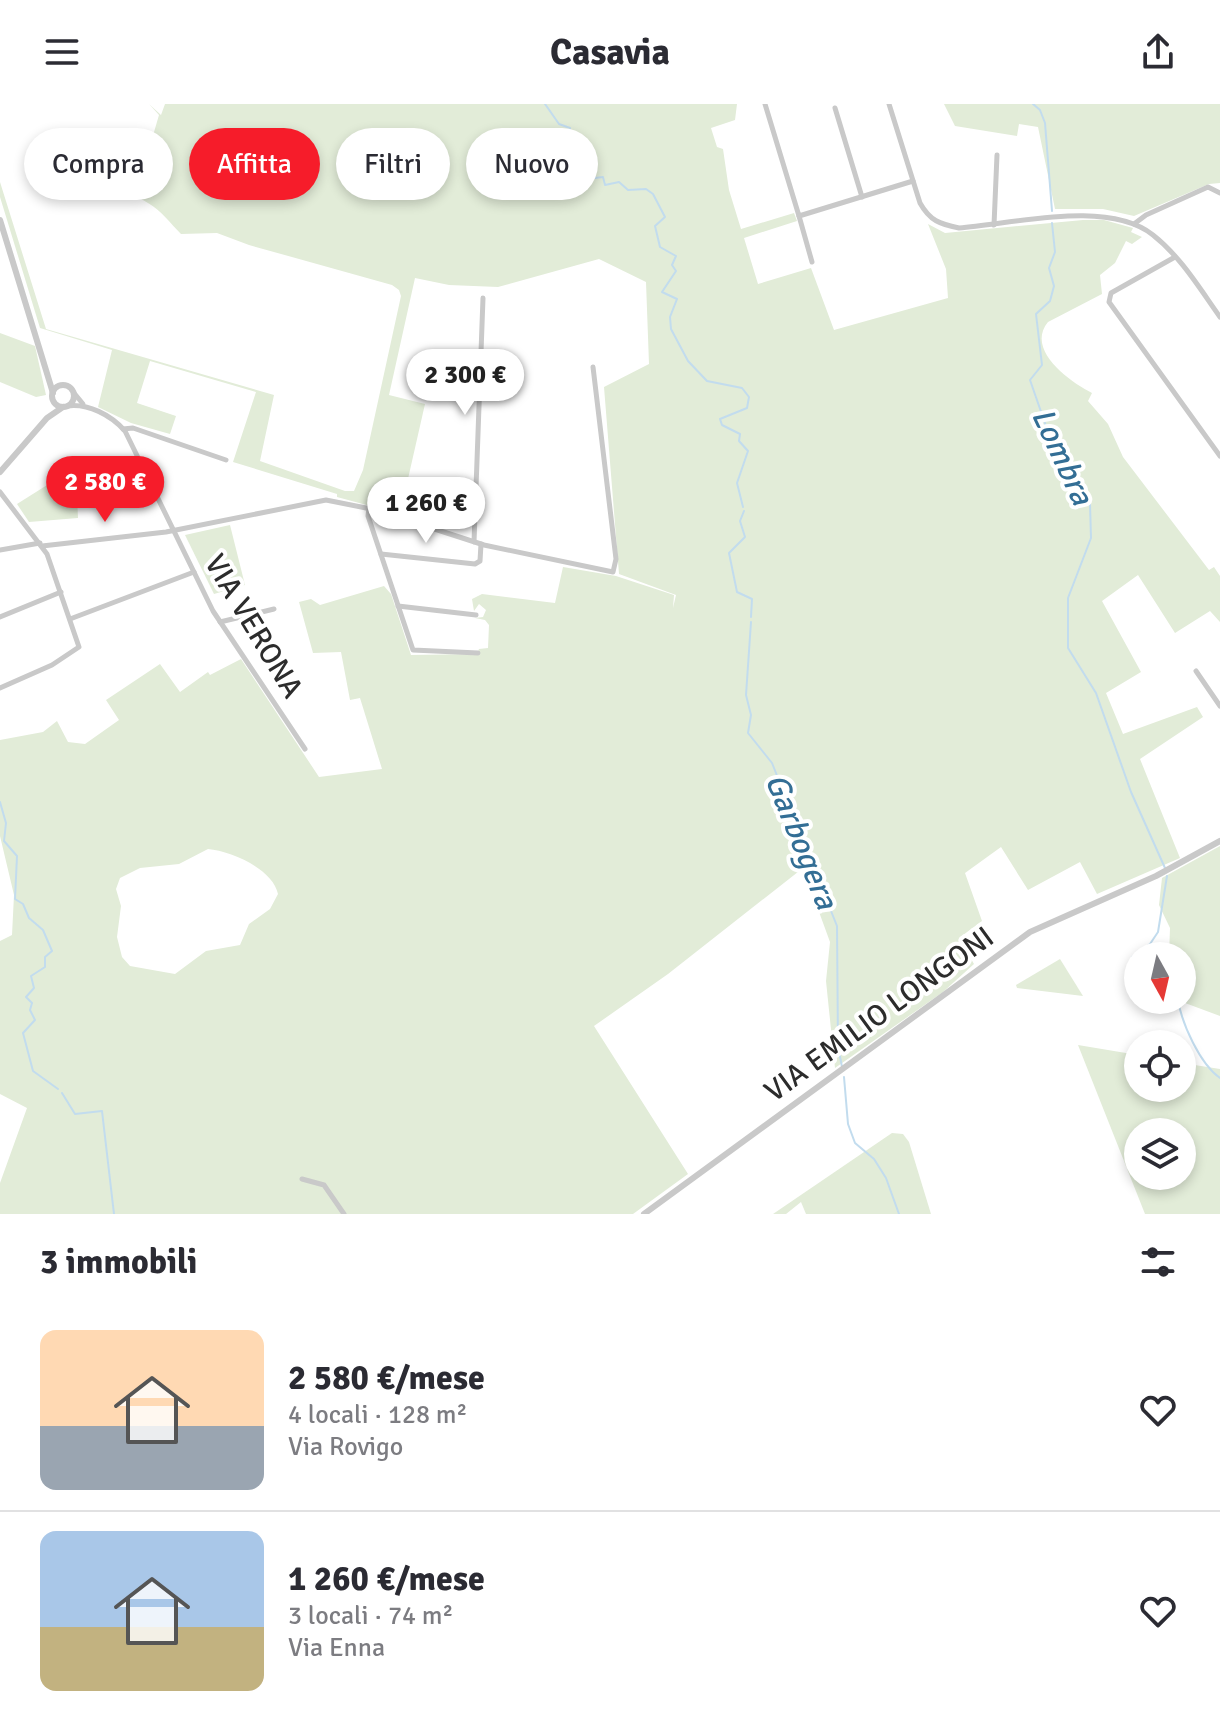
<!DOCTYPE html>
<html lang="it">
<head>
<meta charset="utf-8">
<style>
	:root { --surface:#fff; --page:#f2f2f3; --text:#2b2b33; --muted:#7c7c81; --line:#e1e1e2; --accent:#f61c2a }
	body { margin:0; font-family:Signika,sans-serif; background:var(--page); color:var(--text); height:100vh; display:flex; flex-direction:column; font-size:30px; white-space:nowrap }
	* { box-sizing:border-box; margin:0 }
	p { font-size:26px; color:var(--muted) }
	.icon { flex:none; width:44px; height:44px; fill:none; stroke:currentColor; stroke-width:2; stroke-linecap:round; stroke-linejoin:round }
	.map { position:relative; height:1110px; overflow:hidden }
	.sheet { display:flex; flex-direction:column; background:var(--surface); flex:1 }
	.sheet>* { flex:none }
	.guide { position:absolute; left:24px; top:24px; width:800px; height:72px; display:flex; gap:16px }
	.needle { width:52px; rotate:172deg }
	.fabs { position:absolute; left:1124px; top:838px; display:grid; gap:16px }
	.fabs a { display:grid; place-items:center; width:72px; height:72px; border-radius:50%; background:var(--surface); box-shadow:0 4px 12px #0003; font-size:40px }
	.price { position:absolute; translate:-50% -68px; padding:0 18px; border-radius:28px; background:#fff; color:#222; font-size:26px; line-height:52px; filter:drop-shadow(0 2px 4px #0008) }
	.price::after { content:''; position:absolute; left:50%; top:48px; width:24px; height:18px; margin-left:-12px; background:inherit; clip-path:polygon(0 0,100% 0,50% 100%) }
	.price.current { background:var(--accent); color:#fff }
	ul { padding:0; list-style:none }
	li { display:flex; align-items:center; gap:24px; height:200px; padding:0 40px }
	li+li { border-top:2px solid var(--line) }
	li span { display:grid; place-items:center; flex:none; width:224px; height:160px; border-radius:16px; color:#555 }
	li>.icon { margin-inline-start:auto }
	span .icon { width:96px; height:96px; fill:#fffc; stroke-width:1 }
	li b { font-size:34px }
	h2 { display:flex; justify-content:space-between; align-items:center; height:96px; padding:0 40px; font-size:34px }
	.tag { padding:0 28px; border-radius:36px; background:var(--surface); box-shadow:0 4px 12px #0003; font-size:28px; line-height:72px }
	.tag.current { background:var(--accent); color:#fff }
	header { display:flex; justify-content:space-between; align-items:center; height:104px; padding:0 40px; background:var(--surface); font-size:36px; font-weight:800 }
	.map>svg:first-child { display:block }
</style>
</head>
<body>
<header><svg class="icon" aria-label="menu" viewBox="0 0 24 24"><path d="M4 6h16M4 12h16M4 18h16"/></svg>Casavia<svg class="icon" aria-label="share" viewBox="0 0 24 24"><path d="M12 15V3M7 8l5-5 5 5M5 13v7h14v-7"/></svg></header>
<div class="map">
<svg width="1220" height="1110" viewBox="0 0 1220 1110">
	<rect width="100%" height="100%" fill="#fff"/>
	<g fill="#e2ecd8" fill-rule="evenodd">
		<path d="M149 0 161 11 165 0H737L735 16 711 24 717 43 723 45 729 86 741 125 794 109 797 117 744 134 758 180 811 164 834 226 948 194 946 165 928 120 945 129 1083 116H1104L1133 124 1131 128 1142 133 1132 140 1126 137 1115 159 1100 171 1102 190 1048 218C1025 246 1070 278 1092 289L1088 297 1108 320 1123 353 1209 466 1214 463 1220 472V518L1210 507 1175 529 1138 471 1102 497 1141 568 1106 589 1123 630 1197 603 1203 613 1140 655 1180 754 1097 790 1080 758 1028 786 1001 743 965 769 982 817 959 834 974 860 943 888 835 964 826 877 830 838 803 764 668 870 594 922 688 1070 633 1110H0V1079L27 1004 0 990V837L12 831 14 791 0 732V636L43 628 57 617 68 638 85 640 119 616 106 596 160 560 180 588 208 568 210 571 241 555 319 673 382 665 360 594 350 596 341 548 313 549 299 498 311 495 320 501 384 482 391 490 411 551 477 550 479 545 488 544 489 521 485 516 475 514 483 513 486 506 479 500 474 507 472 495 482 490 555 499 563 463 616 472 674 491 673 504 676 491 619 470 604 283 649 260 646 178 599 155 498 183 449 181 415 174 389 291 425 300 400 410 337 393V390L233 358 256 288 150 257 137 299 176 312 170 330 131 319 98 303 112 246 40 224 0 93V78L46 225 274 291 260 357 345 387H354L363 366 401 192 399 186 392 181 249 141 217 129 181 130C170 119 162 107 148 99 117 80 80 72 50 51L91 61 137 86 159 11ZM208 745C231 747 273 765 278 790L270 805 249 820 240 841 206 847 175 870 130 862 122 853 117 833 121 802 116 785 120 774 140 764 179 760Z"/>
		<path d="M944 0H1220V79L1209 80 1134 112 1103 105H1055L1038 23 1019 20 1017 32 955 22Z"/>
		<path d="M0 229 35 242 46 291 36 293 0 278Z"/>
		<path d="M90 354 104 380 90 382V390L77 392 78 414 29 418 17 400Z"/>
		<path d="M230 421 245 481 214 490 185 431Z"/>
		<path d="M1220 742V912L1177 896H1182V852H1169L1170 824 1159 801 1162 774Z"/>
		<path d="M1060 855 1083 892 1017 884 1016 881Z"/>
		<path d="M1078 941 1138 951V984H1182V959L1220 965V1110H1145ZM1138 1028H1182V1072H1138Z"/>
		<path d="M892 1029 903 1030 909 1038 931 1110H806L801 1098 786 1110H773Z"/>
	</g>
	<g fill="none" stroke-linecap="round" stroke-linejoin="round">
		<g stroke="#c2dcee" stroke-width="2">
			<path d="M545 0 559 20 570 24 566 44 576 41C591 48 592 61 595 74L603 73 605 81 619 78 628 86 646 85 653 90 665 113 655 122 660 143 676 152 672 161 676 167 662 188 677 195 670 213 671 225 688 257 707 277 742 284 749 293 747 304 720 315 722 321 740 330 739 337 748 347 737 379 743 403"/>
			<path d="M1033 0 1040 6 1045 19 1052 107"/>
			<path d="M1052 119 1055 148 1049 164 1054 182 1050 197 1036 210 1042 261 1030 276 1055 348 1065 366 1082 380 1090 400 1091 434 1068 494V544L1096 589 1131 688 1165 764"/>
			<path d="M744 407 740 417 745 433 729 449 737 488 752 495 751 513"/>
			<path d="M751 518 746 591 751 611 748 629 772 659 837 822 838 942 842 963"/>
			<path d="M0 698 6 719 4 737 17 752 15 795 23 800 29 814 43 826 52 847 45 853V863L31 872 34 884 26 893 32 899 30 906 35 916 23 929 33 967 58 985"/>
			<path d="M1138 865 1132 853 1150 840 1158 828 1167 772"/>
			<path d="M1178 896C1182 920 1200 960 1220 974"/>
			<path d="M844 973 848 1020 855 1039 874 1055 886 1074 899 1110"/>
			<path d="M62 989 75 1010 102 1007 114 1110"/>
		</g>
		<g stroke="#c9c9c9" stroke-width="5">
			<path d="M765 0 799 112 913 77"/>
			<path d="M889 0 920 99C930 117 940 120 959 124 1014 120 1107 95 1153 131 1181 153 1200 185 1220 213"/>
			<path d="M835 4 862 93"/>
			<path d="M799 112 812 158"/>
			<path d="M1134 120 1146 111 1208 83 1220 89"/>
			<path d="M994 121 997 51"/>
			<path d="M1175 153 1111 189 1109 198 1220 352"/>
			<path d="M74 289 83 300"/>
			<path d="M67 302C88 299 111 311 125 327L213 507 305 645"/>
			<path d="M123 325 133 324 226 356"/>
			<path d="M0 388 47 450 79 543 52 561 0 584"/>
			<path d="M369 404 368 412 413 546 478 549"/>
			<path d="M474 438 483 194"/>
			<path d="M42 442 166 428 326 396 376 406 484 441 613 468 616 455 593 263"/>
			<path d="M0 446 40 439"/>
			<path d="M381 450 475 460 480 457 481 440"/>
			<path d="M398 502 476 511"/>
			<path d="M0 513 61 488"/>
			<path d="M70 515 194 468"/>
			<path d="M220 518 274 505"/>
			<path d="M1196 567 1220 602"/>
			<path d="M302 1075 324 1081 344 1110"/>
		</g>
		<g stroke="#c9c9c9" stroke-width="6">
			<path d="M0 116 53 289"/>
			<circle cx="63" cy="292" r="11"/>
			<path d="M0 368 47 314 63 303"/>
			<path d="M644 1110 1030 828 1156 772 1220 737"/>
		</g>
	</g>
	<g text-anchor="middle" stroke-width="8" stroke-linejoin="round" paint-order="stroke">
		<g font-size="30" fill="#2c2c2c" stroke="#fff">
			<text transform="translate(254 522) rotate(59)" y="10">VIA VERONA</text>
			<text transform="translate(879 910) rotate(-36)" y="10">VIA EMILIO LONGONI</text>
		</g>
		<g font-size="32" font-style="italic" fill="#336e95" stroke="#fff">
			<text transform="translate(1063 352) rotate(65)" y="11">Lombra</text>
			<text transform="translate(802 737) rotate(68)" y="11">Garbogera</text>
		</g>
	</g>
</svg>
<div class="fabs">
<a><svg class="needle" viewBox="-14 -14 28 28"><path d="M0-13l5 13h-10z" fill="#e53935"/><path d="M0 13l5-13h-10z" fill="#7c7c81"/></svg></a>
<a><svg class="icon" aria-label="locate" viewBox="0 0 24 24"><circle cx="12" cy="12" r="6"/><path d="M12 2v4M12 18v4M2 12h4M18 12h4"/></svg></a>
<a><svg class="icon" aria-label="layers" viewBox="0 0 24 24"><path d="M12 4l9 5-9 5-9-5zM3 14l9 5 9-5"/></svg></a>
</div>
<b class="price" style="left:465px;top:313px">2 300 €</b>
<b class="price current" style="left:105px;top:420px">2 580 €</b>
<b class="price" style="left:426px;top:441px">1 260 €</b>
<div class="guide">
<a class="tag">Compra</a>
<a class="tag current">Affitta</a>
<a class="tag">Filtri</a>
<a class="tag">Nuovo</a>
</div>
</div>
<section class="sheet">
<h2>3 immobili<svg class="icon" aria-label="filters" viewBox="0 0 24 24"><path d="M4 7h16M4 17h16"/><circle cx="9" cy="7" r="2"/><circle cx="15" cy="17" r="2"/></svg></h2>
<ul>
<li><span style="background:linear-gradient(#ffd9b3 60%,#9aa5b1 0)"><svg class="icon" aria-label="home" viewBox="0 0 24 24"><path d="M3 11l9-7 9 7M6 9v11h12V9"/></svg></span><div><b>2 580 €/mese</b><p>4 locali · 128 m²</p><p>Via Rovigo</p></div><svg class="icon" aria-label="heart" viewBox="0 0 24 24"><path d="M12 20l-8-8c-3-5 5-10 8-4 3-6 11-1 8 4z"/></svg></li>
<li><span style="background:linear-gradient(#a9c7e8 60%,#c2b280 0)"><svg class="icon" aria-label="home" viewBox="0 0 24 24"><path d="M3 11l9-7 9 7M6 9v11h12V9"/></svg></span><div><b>1 260 €/mese</b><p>3 locali · 74 m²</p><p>Via Enna</p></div><svg class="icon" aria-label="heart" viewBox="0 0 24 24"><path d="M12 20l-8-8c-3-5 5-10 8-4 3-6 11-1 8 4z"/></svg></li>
</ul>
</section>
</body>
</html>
